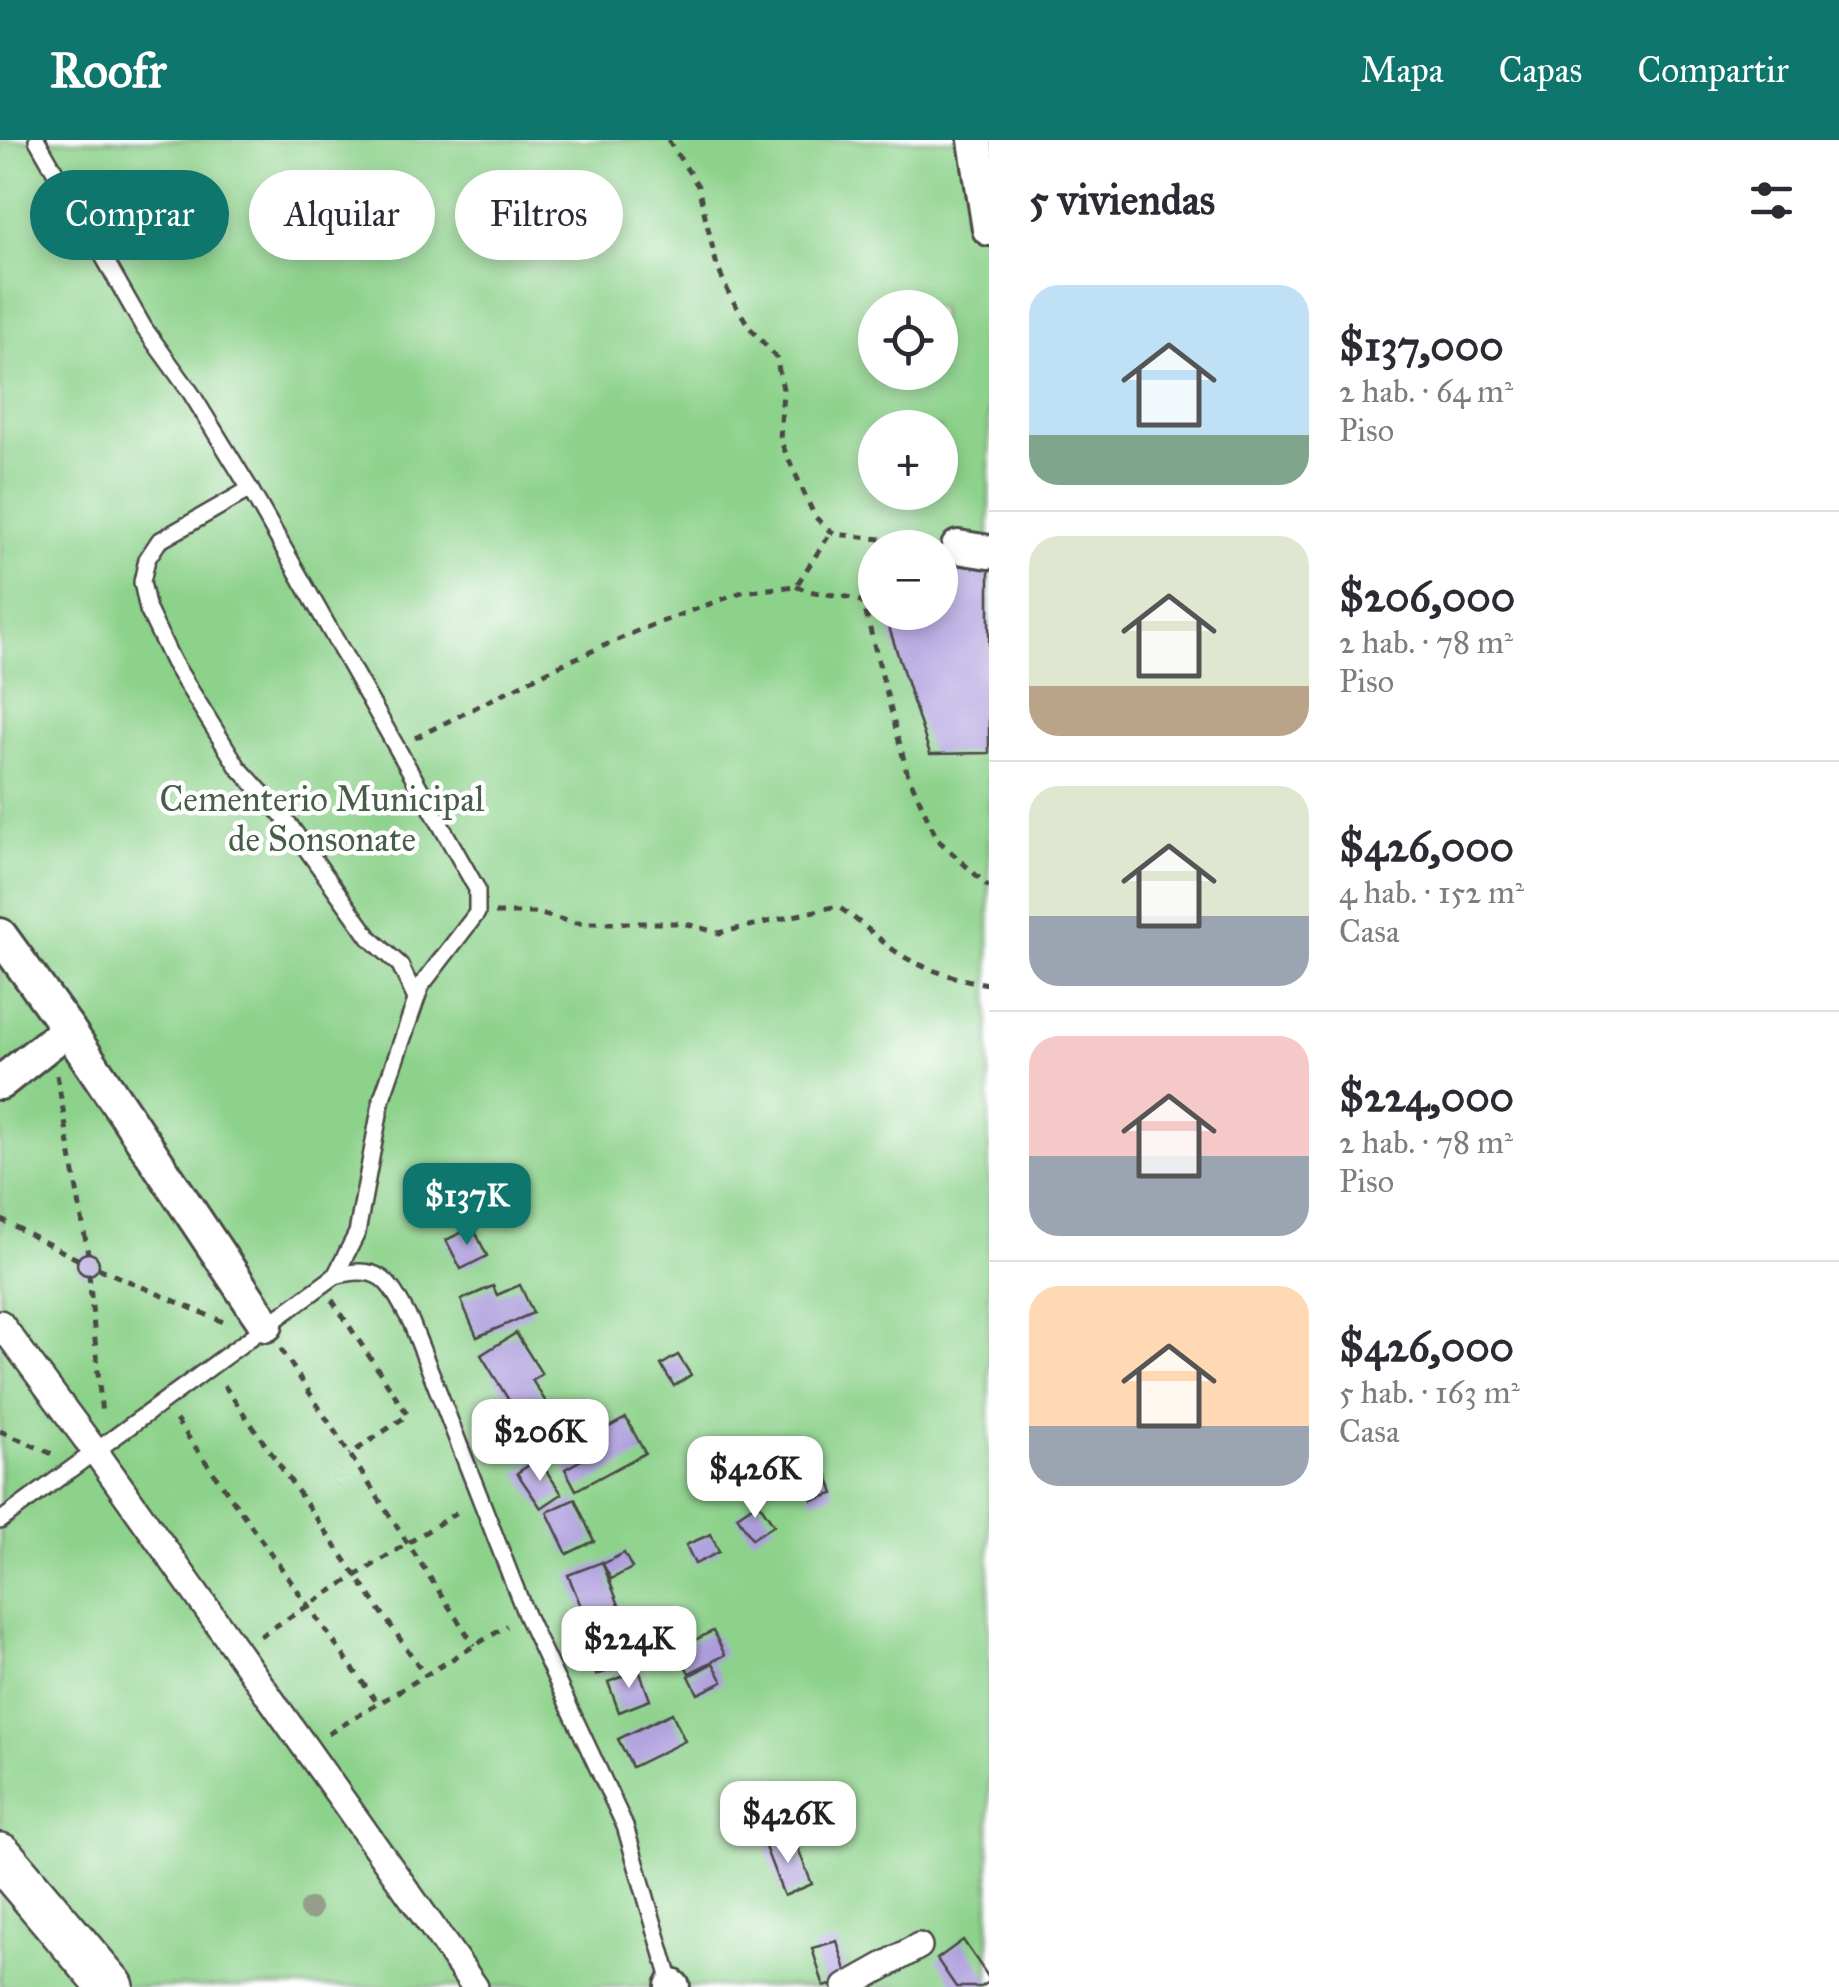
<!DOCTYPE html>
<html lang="es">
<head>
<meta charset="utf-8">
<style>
	:root { --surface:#fff; --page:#f2f2f3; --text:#2b2b33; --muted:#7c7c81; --line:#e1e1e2; --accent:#0f766e }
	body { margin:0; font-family:"IM FELL Great Primer",serif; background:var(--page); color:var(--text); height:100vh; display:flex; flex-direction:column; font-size:38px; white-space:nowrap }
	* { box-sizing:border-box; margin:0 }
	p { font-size:32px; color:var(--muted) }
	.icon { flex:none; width:55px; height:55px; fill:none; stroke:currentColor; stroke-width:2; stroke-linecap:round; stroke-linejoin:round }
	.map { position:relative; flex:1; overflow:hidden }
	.drawer { display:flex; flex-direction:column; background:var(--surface); width:850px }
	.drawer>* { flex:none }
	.hud { position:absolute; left:30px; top:30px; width:808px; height:90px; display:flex; gap:20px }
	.fabs { position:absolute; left:858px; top:150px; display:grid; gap:20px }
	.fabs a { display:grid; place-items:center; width:100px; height:100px; border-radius:50%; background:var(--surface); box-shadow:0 5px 15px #0003; font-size:50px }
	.price { position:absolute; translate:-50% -85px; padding:0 22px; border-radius:20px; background:#fff; color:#222; font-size:32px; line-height:65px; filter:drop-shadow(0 2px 5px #0008) }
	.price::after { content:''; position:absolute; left:50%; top:60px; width:30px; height:22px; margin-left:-15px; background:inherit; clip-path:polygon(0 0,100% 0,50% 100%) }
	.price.current { background:var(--accent); color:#fff }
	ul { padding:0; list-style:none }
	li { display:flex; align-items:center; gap:30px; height:250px; padding:0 40px }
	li+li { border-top:2px solid var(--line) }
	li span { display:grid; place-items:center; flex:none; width:280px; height:200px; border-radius:30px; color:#555 }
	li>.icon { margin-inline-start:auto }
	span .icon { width:120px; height:120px; fill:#fffc; stroke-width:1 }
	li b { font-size:42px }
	h2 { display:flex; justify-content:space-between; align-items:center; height:120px; padding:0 40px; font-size:42px }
	.chip { padding:0 35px; border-radius:45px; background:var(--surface); box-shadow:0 5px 15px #0003; font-size:35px; line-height:90px }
	.chip.current { background:var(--accent); color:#fff }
	header { display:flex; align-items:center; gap:60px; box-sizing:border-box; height:140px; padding:0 50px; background:var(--accent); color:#fff }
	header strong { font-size:48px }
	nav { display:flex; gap:55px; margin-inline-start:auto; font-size:35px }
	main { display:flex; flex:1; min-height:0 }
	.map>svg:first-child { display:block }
</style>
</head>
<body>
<header>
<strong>Roofr</strong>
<nav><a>Mapa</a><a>Capas</a><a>Compartir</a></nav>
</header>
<main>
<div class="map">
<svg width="989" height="1847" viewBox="0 0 989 1847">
	<rect width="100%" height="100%" fill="#fff"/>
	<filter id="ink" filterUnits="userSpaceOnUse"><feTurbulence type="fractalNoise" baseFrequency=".01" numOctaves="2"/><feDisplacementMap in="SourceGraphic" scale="20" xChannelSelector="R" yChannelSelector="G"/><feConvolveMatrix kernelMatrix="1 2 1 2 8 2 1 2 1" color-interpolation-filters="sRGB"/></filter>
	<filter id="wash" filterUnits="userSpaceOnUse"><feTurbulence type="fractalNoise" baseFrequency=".0048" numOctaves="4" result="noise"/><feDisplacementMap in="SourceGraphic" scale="40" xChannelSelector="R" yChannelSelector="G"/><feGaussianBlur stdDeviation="2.25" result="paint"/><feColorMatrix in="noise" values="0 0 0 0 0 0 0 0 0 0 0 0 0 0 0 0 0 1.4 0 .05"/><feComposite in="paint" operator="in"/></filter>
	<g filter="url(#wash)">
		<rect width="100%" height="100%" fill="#f3edd9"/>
		<path fill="#8dd28b" stroke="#5c7e5b" stroke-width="2.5" fill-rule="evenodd" d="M0 0H989V1847H0ZM875 168H940V232H875ZM875 288H940V352H875ZM875 408H940V472H875Z"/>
		<g id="blocks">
			<g fill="#ad9ddd">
				<path d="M940 423 989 429V613L930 614 884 472H940Z"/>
				<path d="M473 1087 487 1116 461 1129 446 1100Z"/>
				<circle cx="88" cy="1124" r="11"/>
				<path d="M520 1145 533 1173 477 1197 461 1160 493 1146 497 1155Z"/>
				<path d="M516 1193 542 1234 532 1240 566 1294 526 1319 495 1271 510 1262 481 1215Z"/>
				<path d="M678 1215 691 1235 674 1246 661 1225Z"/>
				<path d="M626 1278 645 1313 576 1350 565 1329 592 1314 585 1300Z"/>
				<path d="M538 1319 562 1354 541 1368 517 1333Z"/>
				<path d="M828 1335 834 1354 812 1360 806 1341Z"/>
				<path d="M575 1359 594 1401 567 1414 547 1372Z"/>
				<path d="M758 1362 774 1385 752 1399 737 1376Z"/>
				<path d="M711 1394 719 1412 695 1424 686 1405Z"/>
				<path d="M624 1413 632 1428 611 1439 603 1424Z"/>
				<path d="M602 1422 621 1470 588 1483 568 1435Z"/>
				<path d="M653 1465 669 1506 647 1514 632 1473Z"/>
				<path d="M631 1489 640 1522 596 1535 587 1501Z"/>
				<path d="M713 1491 725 1515 689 1533 677 1509Z"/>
				<path d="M713 1523 723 1542 698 1554 689 1536Z"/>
				<path d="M639 1530 650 1560 619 1572 608 1542Z"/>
				<path d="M672 1573 685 1601 632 1627 618 1599Z"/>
				<path d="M793 1696 812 1744 784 1756 765 1707Z"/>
				<path d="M963 1800 989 1838V1842L981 1847H956L937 1819Z"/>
				<path d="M837 1801 849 1840 824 1847 812 1808Z"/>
			</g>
		</g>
	</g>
	<g filter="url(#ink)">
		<use href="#blocks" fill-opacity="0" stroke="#494845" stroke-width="2.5"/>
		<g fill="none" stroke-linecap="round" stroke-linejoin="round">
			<defs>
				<g id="service">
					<path d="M37 0 144 188 191 253 250 349 477 749V773L421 846 382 958 357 1093 335 1136"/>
					<path d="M250 349 159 401 147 419 142 442 148 470 173 522 238 627 283 676 370 798 400 825 416 859"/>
					<path d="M0 1381 335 1136C383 1122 390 1144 411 1182L526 1475 625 1686 672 1846"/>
				</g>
				<g id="pedestrian">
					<path d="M0 1183 95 1311 475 1847"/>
					<path d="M846 1847 919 1806"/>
				</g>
				<g id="minor">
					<path d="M975 0 989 89"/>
					<path d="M958 407 989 412"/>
					<path d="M0 795 68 889 266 1185"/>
					<path d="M0 943 68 889"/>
					<path d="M672 1846 673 1847"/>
				</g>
				<path id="secondary" d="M0 1716 111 1847"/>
			</defs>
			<use href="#service" stroke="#494845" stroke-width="20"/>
			<use href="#pedestrian" stroke="#494845" stroke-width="30"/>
			<use href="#minor" stroke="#494845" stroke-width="38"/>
			<use href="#secondary" stroke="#494845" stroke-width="50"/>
			<g stroke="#494845" stroke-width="5" stroke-dasharray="8 8" stroke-linecap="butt">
				<path d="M668 0 698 46 717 126 730 156 750 188 776 217 783 249 780 300 815 377 834 394 929 404"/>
				<path d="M796 446C818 457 841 452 863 462L907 632 937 699 989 747"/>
				<path d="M415 598 556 527 642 489 742 452 796 446 831 392"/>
				<path d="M495 773H536L576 783H683L719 793 837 766C855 778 870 791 887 805 914 827 954 839 989 844"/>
				<path d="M57 935 88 1114"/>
				<path d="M0 1079 79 1120"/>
				<path d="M98 1128 228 1184"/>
				<path d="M89 1134 102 1276"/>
				<path d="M332 1160 408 1275 349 1315"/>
				<path d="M281 1209 474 1505"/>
				<path d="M224 1245 425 1535"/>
				<path d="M176 1280 378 1564"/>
				<path d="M0 1291 57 1316"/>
				<path d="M260 1496 462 1369"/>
				<path d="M328 1594 507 1486"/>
			</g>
			<use href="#service" stroke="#fff" stroke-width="15"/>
			<use href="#pedestrian" stroke="#fff" stroke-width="25"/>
			<use href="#minor" stroke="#fff" stroke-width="32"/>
			<use href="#secondary" stroke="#fff" stroke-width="45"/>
		</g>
		<circle fill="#959e89" cx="310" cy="1769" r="11"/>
	</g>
	<g text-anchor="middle" stroke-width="9" stroke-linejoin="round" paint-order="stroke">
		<g font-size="35" fill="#485d48" stroke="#fff">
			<text x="322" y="671">Cementerio Municipal<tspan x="322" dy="40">de Sonsonate</tspan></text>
		</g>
	</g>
</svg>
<div class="fabs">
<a><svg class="icon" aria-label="locate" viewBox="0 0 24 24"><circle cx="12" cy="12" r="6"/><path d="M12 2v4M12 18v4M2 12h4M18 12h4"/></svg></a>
<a>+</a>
<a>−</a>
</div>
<b class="price current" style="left:467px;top:1108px">$137K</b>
<b class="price" style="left:540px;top:1344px">$206K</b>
<b class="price" style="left:755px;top:1381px">$426K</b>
<b class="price" style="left:629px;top:1551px">$224K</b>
<b class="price" style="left:788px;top:1726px">$426K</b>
<div class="hud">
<a class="chip current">Comprar</a>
<a class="chip">Alquilar</a>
<a class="chip">Filtros</a>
</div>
</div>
<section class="drawer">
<h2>5 viviendas<svg class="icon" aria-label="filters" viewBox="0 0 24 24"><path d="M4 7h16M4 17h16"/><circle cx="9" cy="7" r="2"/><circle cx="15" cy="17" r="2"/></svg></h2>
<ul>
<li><span style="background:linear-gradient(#bfe0f5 75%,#7fa58c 0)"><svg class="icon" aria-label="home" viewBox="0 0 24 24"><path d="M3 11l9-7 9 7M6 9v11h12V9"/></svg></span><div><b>$137,000</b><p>2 hab. · 64 m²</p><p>Piso</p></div></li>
<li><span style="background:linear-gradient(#dfe7d0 75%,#b9a48a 0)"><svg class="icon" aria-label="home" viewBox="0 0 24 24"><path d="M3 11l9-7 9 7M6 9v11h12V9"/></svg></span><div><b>$206,000</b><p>2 hab. · 78 m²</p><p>Piso</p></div></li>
<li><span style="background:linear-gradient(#dfe7d0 65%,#9aa5b1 0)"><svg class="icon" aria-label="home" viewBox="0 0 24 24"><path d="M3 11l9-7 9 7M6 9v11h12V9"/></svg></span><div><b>$426,000</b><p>4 hab. · 152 m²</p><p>Casa</p></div></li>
<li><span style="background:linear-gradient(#f6c9c9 60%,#9aa5b1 0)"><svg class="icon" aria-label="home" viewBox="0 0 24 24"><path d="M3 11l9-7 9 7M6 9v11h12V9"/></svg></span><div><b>$224,000</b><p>2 hab. · 78 m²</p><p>Piso</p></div></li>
<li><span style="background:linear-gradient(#ffd9b3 70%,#9aa5b1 0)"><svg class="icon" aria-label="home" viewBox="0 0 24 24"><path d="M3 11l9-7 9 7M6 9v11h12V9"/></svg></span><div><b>$426,000</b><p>5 hab. · 163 m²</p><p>Casa</p></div></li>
</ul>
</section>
</main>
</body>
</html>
